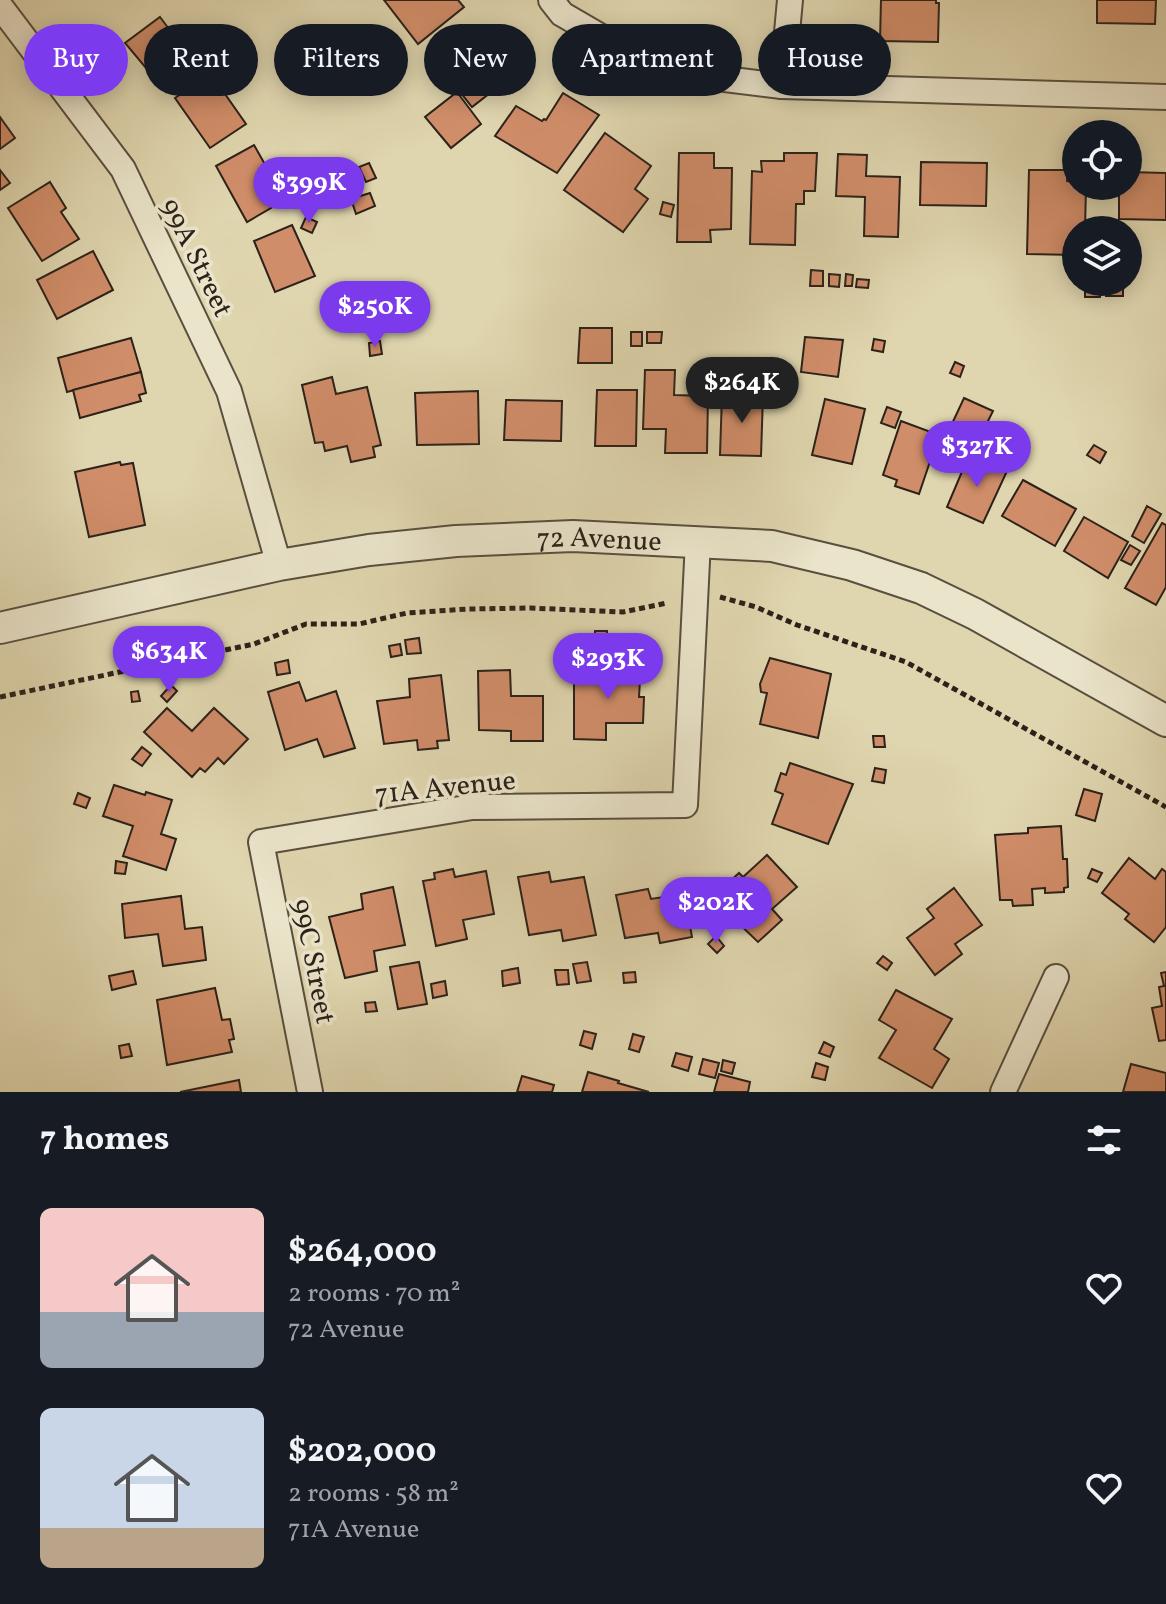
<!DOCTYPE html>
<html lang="en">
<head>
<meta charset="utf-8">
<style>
	:root { --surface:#171b24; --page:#20242c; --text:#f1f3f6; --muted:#9ea1a6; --accent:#7c3aed }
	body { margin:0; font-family:Vollkorn,serif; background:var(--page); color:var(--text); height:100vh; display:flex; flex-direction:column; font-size:30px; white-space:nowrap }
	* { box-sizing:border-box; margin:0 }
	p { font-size:26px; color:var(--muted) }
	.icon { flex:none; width:44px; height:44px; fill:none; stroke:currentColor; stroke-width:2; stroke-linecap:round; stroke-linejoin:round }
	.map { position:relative; height:1092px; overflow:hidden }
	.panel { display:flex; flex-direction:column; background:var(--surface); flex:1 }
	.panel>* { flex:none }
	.hud { position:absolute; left:24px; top:24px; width:1118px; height:72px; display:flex; gap:16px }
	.controls { position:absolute; left:1062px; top:120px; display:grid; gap:16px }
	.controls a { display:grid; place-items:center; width:80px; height:80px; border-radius:50%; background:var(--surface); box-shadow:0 4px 20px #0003; font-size:40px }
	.price { position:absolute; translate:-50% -68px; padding:0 18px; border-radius:28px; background:var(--accent); color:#fff; font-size:26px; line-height:52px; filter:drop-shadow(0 2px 4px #0008) }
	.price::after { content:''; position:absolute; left:50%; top:48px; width:24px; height:18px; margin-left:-12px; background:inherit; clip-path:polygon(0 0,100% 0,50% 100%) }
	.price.active { background:#222; color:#fff }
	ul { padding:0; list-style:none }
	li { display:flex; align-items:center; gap:24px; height:200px; padding:0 40px }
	li span { display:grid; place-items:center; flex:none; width:224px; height:160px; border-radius:12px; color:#555 }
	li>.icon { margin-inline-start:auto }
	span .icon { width:96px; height:96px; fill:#fffc; stroke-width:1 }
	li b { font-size:34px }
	h2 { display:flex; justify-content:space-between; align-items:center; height:96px; padding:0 40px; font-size:34px }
	.tag { padding:0 28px; border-radius:36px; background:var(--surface); box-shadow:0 4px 20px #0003; font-size:28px; line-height:72px }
	.tag.active { background:var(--accent); color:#fff }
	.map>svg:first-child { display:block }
</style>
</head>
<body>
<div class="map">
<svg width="1166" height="1092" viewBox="0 0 1166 1092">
	<rect width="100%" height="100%" fill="#dfd5ae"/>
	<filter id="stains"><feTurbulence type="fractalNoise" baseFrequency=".0025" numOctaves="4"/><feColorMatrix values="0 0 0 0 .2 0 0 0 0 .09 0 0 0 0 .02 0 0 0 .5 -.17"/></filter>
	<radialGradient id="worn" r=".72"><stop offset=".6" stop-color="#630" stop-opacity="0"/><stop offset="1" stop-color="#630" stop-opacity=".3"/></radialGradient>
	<g fill="#d08d69" stroke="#2c221a" stroke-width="2">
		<path d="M384 0H458L464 7 418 44Z"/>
		<path d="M881 0H936V3H939L938 42 880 41Z"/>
		<path d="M1097 0H1156L1155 24 1097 23Z"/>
		<path d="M160 17 198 68 166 92 125 43Z"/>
		<path d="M475 27 495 53 491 57 508 79 472 107 434 59Z"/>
		<path d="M350 32 357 43 348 50 340 39Z"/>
		<path d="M236 53 243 64 234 70 226 59Z"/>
		<path d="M211 74 246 124 210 148 175 98Z"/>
		<path d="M457 92 481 124 451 148 425 117Z"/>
		<path d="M563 93 599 115 557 173 495 136 516 106 542 121 544 119 546 120Z"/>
		<path d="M0 117 15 138 0 149Z"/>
		<path d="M605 133 651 166 635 189 648 199 623 232 564 190Z"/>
		<path d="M254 145 285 200 247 222 216 166Z"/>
		<path d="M679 153H714V168H732L731 229 710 230 711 242H677Z"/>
		<path d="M784 153H817L815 191H804V204H796L795 245 750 244 752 171 762 172 761 161H784Z"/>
		<path d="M838 154 867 155 866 176 900 177 898 237 864 236 865 197 836 196Z"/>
		<path d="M921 162 987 163 986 206 920 205Z"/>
		<path d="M369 163 376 178 366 182 359 167Z"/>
		<path d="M0 170 10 183 0 190Z"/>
		<path d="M1029 170H1067V181L1076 182V186H1086L1085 230H1076V255L1027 254Z"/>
		<path d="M1128 172 1166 173V220L1119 219V186H1128Z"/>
		<path d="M50 182 66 208 61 212 79 239 42 261 8 208Z"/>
		<path d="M370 193 375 206 356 214 351 199Z"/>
		<path d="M663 202 674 205 671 217 660 214Z"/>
		<path d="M306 217 317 222 312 233 301 228Z"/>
		<path d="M292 225 315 276 275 292 254 241Z"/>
		<path d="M93 251 113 290 57 319 37 280Z"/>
		<path d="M811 270 823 271V286H810Z"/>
		<path d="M829 274 840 275 839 287 829 286Z"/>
		<path d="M846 274 853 275 852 286H845Z"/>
		<path d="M857 279 869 280 868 288 856 287Z"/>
		<path d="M1107 283H1123V296H1106Z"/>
		<path d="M1085 284 1101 285 1100 297H1085Z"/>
		<path d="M580 328H612V363H578Z"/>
		<rect x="631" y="332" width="11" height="14"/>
		<path d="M647 332H662L661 343H647Z"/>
		<path d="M805 337 843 340 838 377 801 372Z"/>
		<path d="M131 338 141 372 67 392 58 358Z"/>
		<path d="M874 339 885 341 883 352 872 350Z"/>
		<path d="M380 341 382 354 370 356 369 343Z"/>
		<path d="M955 362 964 366 960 377 950 373Z"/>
		<path d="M645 370H675L674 395 708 396 707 453H665L666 429H643Z"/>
		<path d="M141 372 146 393 139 395 141 401 80 418 73 390Z"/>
		<path d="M332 377 336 394 367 387 381 445 373 447 375 457 351 462 347 446 325 451 323 442 315 443 302 385Z"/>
		<path d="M597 390H637L636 446H595Z"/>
		<path d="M478 391 479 444 417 445 415 393Z"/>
		<path d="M722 395H763L761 456 720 455Z"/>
		<path d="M964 398 993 411 978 441 950 428Z"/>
		<path d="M825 399 865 409 852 464 812 455Z"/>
		<path d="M506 400 562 401 561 441 504 440Z"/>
		<path d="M887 407 901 412 895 428 881 423Z"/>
		<path d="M901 421 939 435 919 494 895 486 897 480 883 475Z"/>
		<path d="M1094 445 1106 452 1100 463 1087 455Z"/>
		<path d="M969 455 1007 471 983 523 947 507Z"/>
		<path d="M120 462 121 465 133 463 145 525 89 537 75 472Z"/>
		<path d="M1023 480 1076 509 1055 546 1002 516Z"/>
		<path d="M1147 506 1161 514 1144 543 1132 536Z"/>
		<path d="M1084 517 1128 542 1108 578 1064 551Z"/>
		<path d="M1162 523 1166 525V587L1156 605 1125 588Z"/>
		<path d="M1130 545 1140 551 1131 565 1121 560Z"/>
		<rect x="595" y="631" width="12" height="13"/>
		<path d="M419 638 421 653 407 654 405 640Z"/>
		<path d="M400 644 402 655 391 657 389 646Z"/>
		<path d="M770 658 831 674 818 738 760 724 767 693 761 692 760 684Z"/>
		<path d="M288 660 290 673 277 675 275 663Z"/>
		<path d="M609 663H641L639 697H644L643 723H606V740L574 739V679H608Z"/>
		<path d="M510 670 511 696H543V741H511V731L479 730 478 671Z"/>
		<path d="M441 675 449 740 437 741 438 748 418 750 417 740 384 744 377 701 410 697 409 679Z"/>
		<path d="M299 682 306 701 336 691 355 748 324 757 317 739 285 750 268 692Z"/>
		<path d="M171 685 177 691 167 702 161 696Z"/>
		<path d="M138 691 140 701 132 702 131 692Z"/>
		<path d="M167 708 192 731 214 708 248 739 224 764 218 758 205 772 200 768 192 777 144 732Z"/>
		<path d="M873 736H884L885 747H874Z"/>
		<path d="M142 747 151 754 142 766 132 759Z"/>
		<path d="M790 763 853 784 828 844 772 824 783 794 775 791 781 773 786 775Z"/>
		<path d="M875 768 886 770 884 783 872 781Z"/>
		<path d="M114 785 145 795 146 792 172 800 161 834 176 839 166 870 123 856 133 826 103 816Z"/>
		<path d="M1084 789 1102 794 1095 821 1076 815Z"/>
		<path d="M78 793 90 798 86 808 74 804Z"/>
		<path d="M1061 826 1063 859H1067L1068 887 1064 888V892L1045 893V888L1032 889 1033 905 1013 906 1012 900H1000L995 835 1028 833V828Z"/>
		<path d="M767 855 797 887 772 909 782 920 758 942 712 898 739 873 743 877Z"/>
		<path d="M1129 858 1155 879 1162 869 1166 872V927L1154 942 1125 919 1129 914 1102 893Z"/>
		<path d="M116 861 127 863 125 874 115 873Z"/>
		<path d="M453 869 455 877 486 871 494 914 463 920 467 939 436 946 423 881 435 879 434 873Z"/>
		<path d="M1092 869 1102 873 1097 882 1088 878Z"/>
		<path d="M549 872 551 882 584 877 596 935 563 941 561 930 529 935 518 877Z"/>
		<path d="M393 887 405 945 374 951 377 971 345 978 329 917 363 909 361 894Z"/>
		<path d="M954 888 982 925 955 944 962 954 935 975 907 938 934 918 927 909Z"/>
		<path d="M648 889 651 899 684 894 692 937 660 943 658 933 625 938 616 895Z"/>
		<path d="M181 896 185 929 202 927 206 960 163 966 158 934 125 938 122 904Z"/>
		<path d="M716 936 724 946 717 953 708 944Z"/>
		<path d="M883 956 892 963 887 970 877 963Z"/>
		<path d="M419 962 427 1004 398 1009 390 967Z"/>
		<path d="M587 962 591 981 577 983 573 964Z"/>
		<path d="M518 968 520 983 503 986 502 971Z"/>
		<path d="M555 970H568L569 984 557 985Z"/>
		<path d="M133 971 136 984 112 990 109 976Z"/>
		<path d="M635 972 636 982 624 983 623 973Z"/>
		<path d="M1166 972V1040L1159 1041 1152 1008 1162 1006 1159 987 1164 986 1161 973Z"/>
		<path d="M445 981 447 995 433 998 431 984Z"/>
		<path d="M215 988 222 1020 230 1019 234 1039 229 1040 232 1052 167 1065 157 1000Z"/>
		<path d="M896 990 952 1019 934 1049 949 1059 932 1088 879 1058 896 1030 879 1020Z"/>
		<path d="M375 1002 377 1011 366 1012 365 1003Z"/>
		<path d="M584 1031 596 1034 592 1049 580 1045Z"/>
		<path d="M633 1034 644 1037 639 1052 629 1049Z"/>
		<path d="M824 1042 834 1047 830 1057 819 1053Z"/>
		<path d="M129 1044 132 1056 121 1058 119 1046Z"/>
		<path d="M676 1053 692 1057 688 1071 672 1066Z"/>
		<path d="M703 1059 719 1063 715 1078 699 1074Z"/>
		<path d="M723 1060 735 1063 732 1074 721 1071Z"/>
		<path d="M816 1063 828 1067 825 1080 812 1077Z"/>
		<path d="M1131 1064 1166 1073V1092H1123Z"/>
		<path d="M588 1072 619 1081 618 1083 649 1092H582Z"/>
		<path d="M719 1074 750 1082 748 1092H714Z"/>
		<path d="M522 1076 554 1085 552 1092H517Z"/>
		<path d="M239 1080 241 1092H180Z"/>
	</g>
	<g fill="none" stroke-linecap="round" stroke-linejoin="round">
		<defs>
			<g id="minor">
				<path d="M551 0 562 14 660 71 782 86 1166 97"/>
				<path d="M0 6 123 169 229 391 279 565"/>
				<path d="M782 86 790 0"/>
				<path d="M310 1092 261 842 472 807 685 805 698 541"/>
				<path d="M1003 1092 1056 977"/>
			</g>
			<g id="tertiary">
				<path id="s1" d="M0 628 279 565 369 550 456 541 573 536 772 546 852 565 921 588 975 614 1166 721"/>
			</g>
		</defs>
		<use href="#minor" stroke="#594f3f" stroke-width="28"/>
		<use href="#tertiary" stroke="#594f3f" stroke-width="34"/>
		<g stroke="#2c221a" stroke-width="5" stroke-dasharray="6 4" stroke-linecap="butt">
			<path d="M720 597 756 607 797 625 906 662 1166 807"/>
			<path d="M0 697 254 644 306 624H359L407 613 468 609 530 608 623 612 667 603"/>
		</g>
		<use href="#minor" stroke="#eae4ca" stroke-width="24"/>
		<use href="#tertiary" stroke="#eae4ca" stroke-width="30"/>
	</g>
	<g text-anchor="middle" stroke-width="7" stroke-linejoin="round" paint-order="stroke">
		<g font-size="28" fill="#2c221a" stroke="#eae4ca">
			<text transform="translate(198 257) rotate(64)" y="10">99A Street</text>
			<text dy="10" stroke="none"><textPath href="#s1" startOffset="608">72 Avenue</textPath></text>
			<text transform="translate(445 786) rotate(-6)" y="10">71A Avenue</text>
			<text transform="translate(315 961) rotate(79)" y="10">99C Street</text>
		</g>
	</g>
	<rect width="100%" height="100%" filter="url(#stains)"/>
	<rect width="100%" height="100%" fill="url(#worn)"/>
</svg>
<div class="controls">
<a><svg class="icon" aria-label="locate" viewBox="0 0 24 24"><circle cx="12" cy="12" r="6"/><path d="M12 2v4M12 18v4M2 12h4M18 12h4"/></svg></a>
<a><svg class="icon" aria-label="layers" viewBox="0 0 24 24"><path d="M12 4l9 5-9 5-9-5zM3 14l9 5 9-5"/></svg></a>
</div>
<b class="price" style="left:309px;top:225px">$399K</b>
<b class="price" style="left:375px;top:349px">$250K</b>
<b class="price active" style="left:742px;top:425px">$264K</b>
<b class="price" style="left:977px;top:489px">$327K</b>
<b class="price" style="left:169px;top:694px">$634K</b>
<b class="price" style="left:608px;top:701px">$293K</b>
<b class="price" style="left:716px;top:945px">$202K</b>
<div class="hud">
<a class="tag active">Buy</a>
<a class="tag">Rent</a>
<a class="tag">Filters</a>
<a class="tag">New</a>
<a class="tag">Apartment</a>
<a class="tag">House</a>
</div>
</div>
<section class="panel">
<h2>7 homes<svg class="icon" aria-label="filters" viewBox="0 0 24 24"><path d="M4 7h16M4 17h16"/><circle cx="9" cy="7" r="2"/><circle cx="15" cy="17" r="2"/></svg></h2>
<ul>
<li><span style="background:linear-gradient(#f6c9c9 65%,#9aa5b1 0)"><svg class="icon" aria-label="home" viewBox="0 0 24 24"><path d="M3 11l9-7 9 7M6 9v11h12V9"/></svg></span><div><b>$264,000</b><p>2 rooms · 70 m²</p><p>72 Avenue</p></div><svg class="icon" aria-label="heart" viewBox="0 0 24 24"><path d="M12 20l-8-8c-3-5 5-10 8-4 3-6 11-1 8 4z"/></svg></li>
<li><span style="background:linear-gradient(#c9d6e8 75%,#b9a48a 0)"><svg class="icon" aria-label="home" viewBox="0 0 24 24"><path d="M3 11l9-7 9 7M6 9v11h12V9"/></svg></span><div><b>$202,000</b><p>2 rooms · 58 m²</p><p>71A Avenue</p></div><svg class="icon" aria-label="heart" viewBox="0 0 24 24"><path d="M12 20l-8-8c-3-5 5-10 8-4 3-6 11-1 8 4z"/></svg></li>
</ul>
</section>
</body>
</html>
